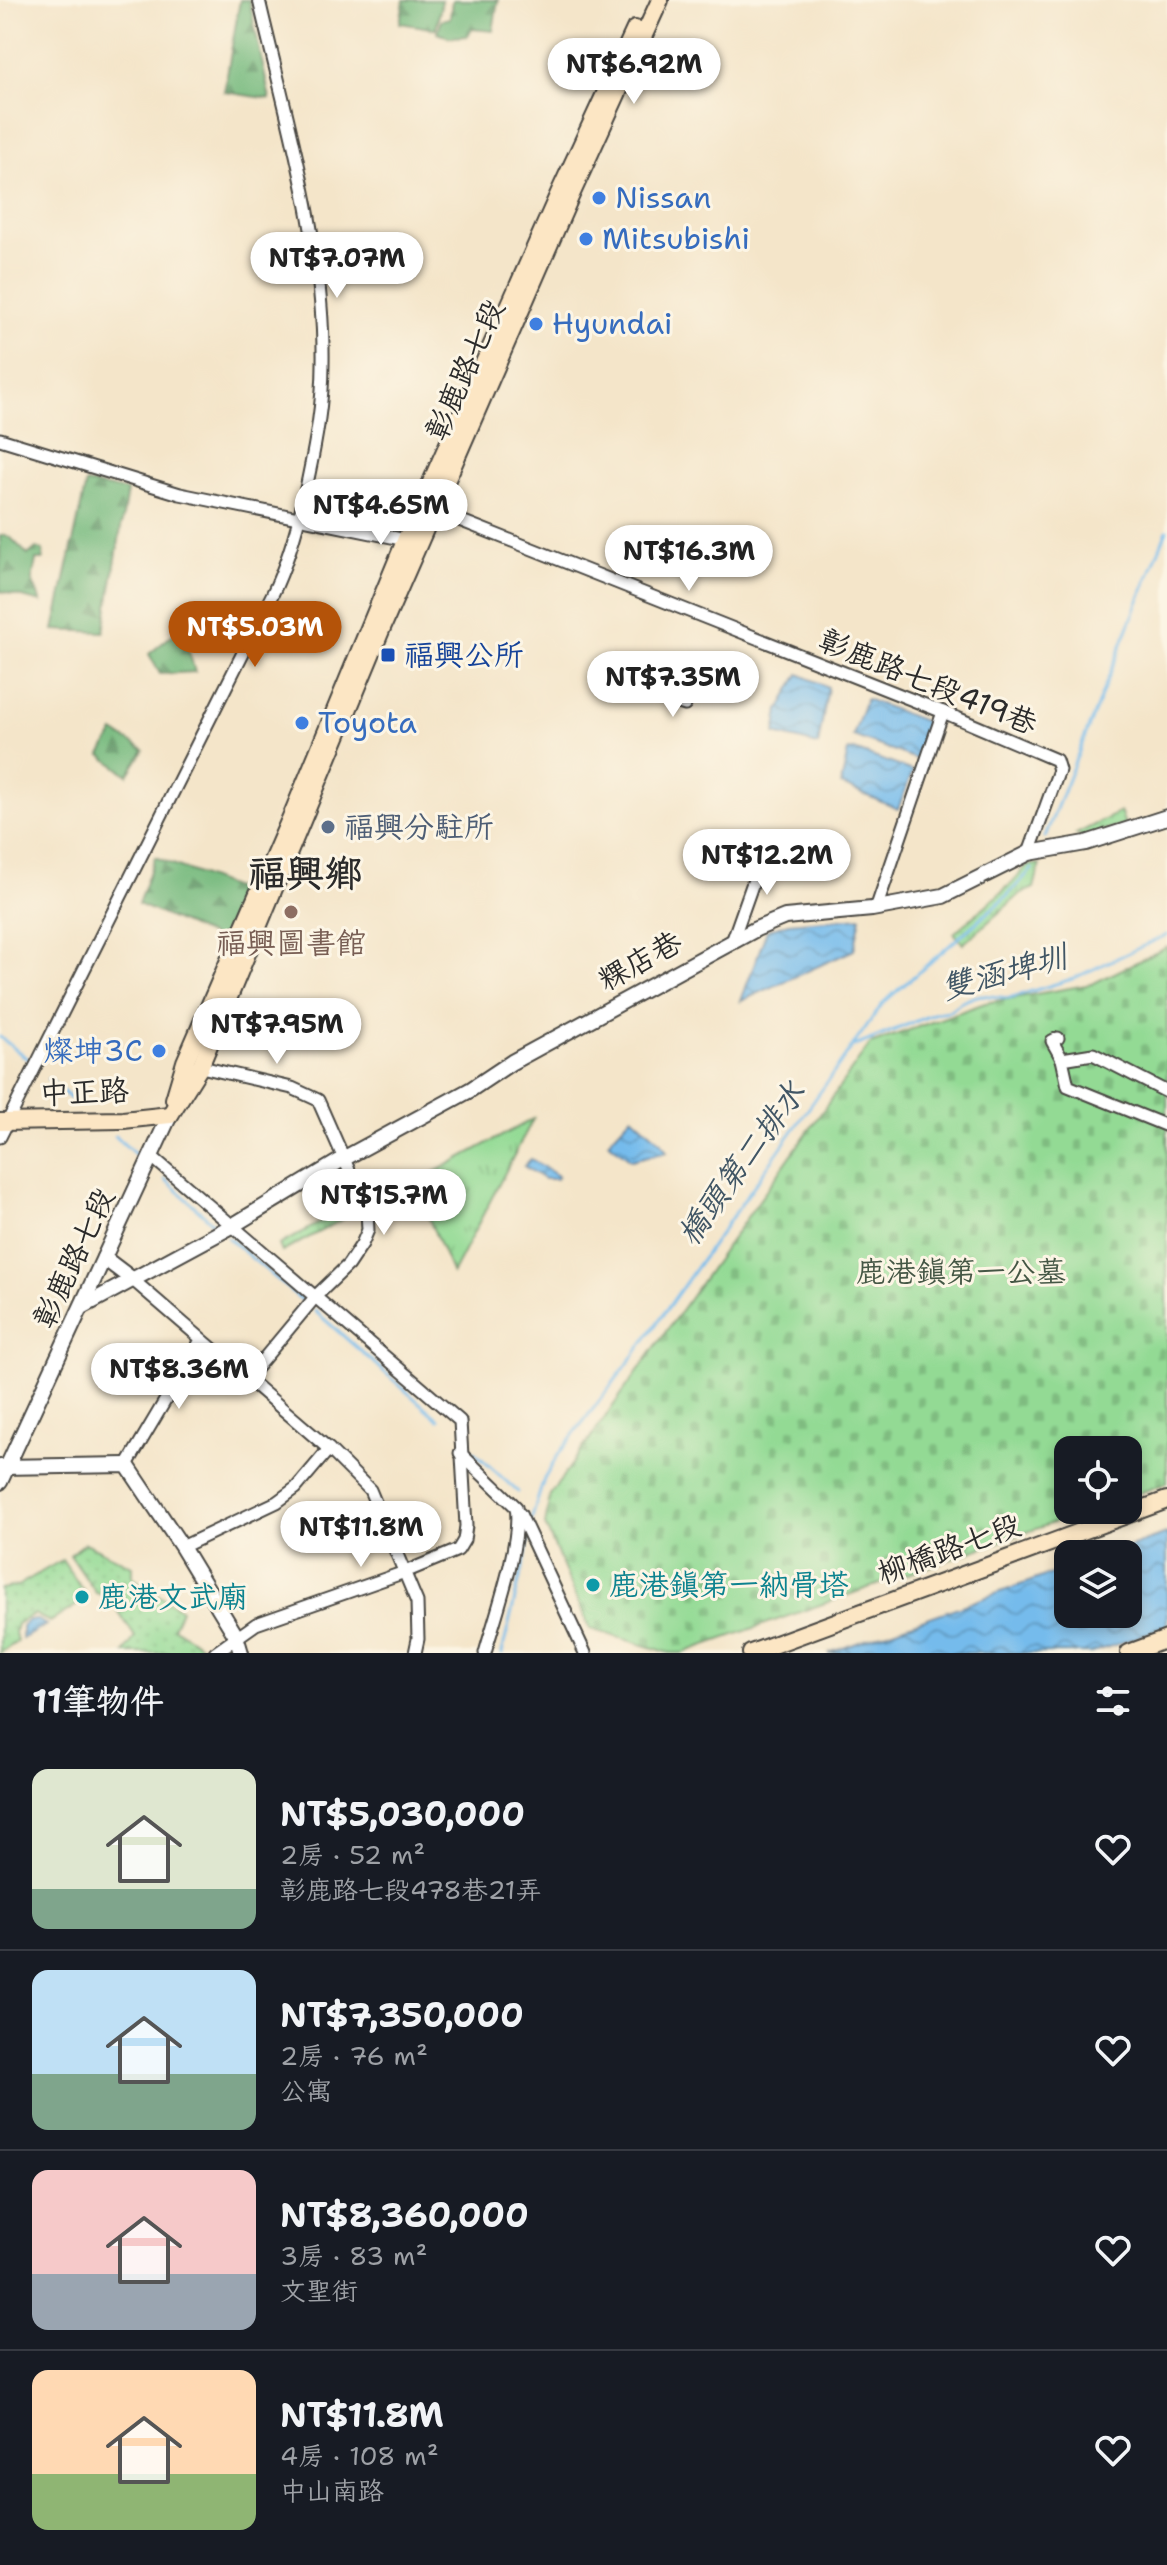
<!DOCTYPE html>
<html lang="zh-TW">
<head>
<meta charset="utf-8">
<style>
	:root { --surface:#171b24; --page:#242831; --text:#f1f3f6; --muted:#9ea1a6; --line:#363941; --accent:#b45309 }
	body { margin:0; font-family:"Shantell Sans","LXGW WenKai TC",sans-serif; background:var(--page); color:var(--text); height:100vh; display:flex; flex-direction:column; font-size:30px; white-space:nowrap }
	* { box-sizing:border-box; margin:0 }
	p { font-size:26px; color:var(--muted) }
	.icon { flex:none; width:44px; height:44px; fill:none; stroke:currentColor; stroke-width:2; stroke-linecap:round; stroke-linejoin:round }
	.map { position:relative; height:1653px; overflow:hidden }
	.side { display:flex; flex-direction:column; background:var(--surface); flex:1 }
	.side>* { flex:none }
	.tools { position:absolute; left:1054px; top:1436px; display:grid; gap:16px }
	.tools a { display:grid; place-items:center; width:88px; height:88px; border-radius:16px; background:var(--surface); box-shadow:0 4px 12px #0003; font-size:40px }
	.price { position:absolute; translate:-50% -68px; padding:0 18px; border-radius:28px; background:#fff; color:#222; font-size:26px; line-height:52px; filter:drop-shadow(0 2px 4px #0008) }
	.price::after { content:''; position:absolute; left:50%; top:48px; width:24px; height:18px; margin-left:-12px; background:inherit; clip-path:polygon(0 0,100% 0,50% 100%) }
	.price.current { background:var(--accent); color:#fff }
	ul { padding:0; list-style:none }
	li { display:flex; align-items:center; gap:24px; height:200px; padding:0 32px }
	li+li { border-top:2px solid var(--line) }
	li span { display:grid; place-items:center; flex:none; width:224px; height:160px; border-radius:16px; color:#555 }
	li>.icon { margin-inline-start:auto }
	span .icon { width:96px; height:96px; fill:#fffc; stroke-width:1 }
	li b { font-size:34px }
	h2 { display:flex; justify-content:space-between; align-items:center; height:96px; padding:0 32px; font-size:34px }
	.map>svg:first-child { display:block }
</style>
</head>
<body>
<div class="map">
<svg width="1167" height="1653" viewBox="0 0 1167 1653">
	<defs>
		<pattern id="grass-tufts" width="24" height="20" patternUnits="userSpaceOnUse" patternTransform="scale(2)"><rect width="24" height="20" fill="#93da94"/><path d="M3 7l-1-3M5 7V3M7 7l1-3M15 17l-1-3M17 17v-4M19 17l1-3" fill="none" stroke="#7fbb80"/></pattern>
		<pattern id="forest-firs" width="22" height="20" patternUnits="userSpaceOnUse" patternTransform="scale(2)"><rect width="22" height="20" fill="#76ba7e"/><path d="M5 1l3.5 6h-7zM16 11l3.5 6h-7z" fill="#619767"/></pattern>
		<pattern id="cemetery-stones" width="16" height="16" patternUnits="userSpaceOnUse" patternTransform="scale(2)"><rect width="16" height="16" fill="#93da94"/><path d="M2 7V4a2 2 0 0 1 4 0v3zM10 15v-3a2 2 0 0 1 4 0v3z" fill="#7fbb80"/></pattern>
		<pattern id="park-dots" width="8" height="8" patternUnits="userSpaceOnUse" patternTransform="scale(2)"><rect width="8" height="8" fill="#93da94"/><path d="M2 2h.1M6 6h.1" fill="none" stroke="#7fbb80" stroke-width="1.8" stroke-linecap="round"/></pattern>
		<pattern id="water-waves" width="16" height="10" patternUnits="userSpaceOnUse" patternTransform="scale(2)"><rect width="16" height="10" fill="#75bbec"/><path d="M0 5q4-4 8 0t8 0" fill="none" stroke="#6098bf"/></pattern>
	</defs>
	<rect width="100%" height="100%" fill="#fcf5e5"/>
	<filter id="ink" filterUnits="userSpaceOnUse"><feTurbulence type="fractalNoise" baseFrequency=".0125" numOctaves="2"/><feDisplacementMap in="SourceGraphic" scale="16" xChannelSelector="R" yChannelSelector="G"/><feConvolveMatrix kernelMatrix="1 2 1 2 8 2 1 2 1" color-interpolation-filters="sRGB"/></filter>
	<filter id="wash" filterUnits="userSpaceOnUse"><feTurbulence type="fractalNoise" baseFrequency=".006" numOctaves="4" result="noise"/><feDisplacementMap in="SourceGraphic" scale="32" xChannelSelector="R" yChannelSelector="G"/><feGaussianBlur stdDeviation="1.8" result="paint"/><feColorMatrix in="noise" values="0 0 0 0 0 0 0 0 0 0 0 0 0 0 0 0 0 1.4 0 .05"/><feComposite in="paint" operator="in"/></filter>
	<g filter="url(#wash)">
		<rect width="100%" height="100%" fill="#f4e5c9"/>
		<g fill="url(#grass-tufts)" stroke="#5f8260" stroke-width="2">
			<path d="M1040 864 1034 888 1020 894 963 944 954 933 1013 882 1026 866Z"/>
			<path d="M533 1119 452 1274 414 1183Z"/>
			<path d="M350 1206 354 1213 282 1252 279 1245Z"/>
		</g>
		<g fill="url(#forest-firs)" stroke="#507254" stroke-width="2">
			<path d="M240 0H249L270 99 224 92Z"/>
			<path d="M404 0H442L436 29 400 23Z"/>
			<path d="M452 0H498L493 31 472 29 468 36 449 37 438 33 441 20 450 18Z"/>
			<path d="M86 483 127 491 104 632 54 630Z"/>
			<path d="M0 535 10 537 28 555 36 548 43 550V560H36L32 580 41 602 0 591Z"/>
			<path d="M182 627 195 672 160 674 149 654Z"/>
			<path d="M114 732 144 750 128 775 101 755Z"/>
			<path d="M155 857 252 895 232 945 138 904Z"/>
		</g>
		<path fill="url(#cemetery-stones)" stroke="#5f8260" stroke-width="2" d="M1167 947V1483L1128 1497V1450H1068V1510H1090L683 1653H670L590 1629 545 1525 550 1495 870 1044 985 1003 1092 984Z"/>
		<g fill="url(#park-dots)" stroke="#5f8260" stroke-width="2">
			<path d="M1120 812 1125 824 1083 838 1076 834Z"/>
			<path d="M85 1543 132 1566V1577L181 1610 173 1627 203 1647 195 1653H124L135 1637 109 1596 96 1593 70 1555Z"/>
			<path d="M62 1560 88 1598 50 1622 34 1614 17 1624 15 1632 17 1642 0 1653V1589L17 1586Z"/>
		</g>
		<g fill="url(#water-waves)" stroke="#50738c" stroke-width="2">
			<path d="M799 674 828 687 818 745 775 734 779 710Z"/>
			<path d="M866 699 932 724 919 760 853 736Z"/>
			<path d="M854 750 913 771 898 809 841 785 848 751Z"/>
			<path d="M861 917 854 950 741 1001 767 930 788 923Z"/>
			<path d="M632 1116 661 1142 667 1152 631 1160 608 1142Z"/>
			<path d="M531 1159 558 1176 556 1179H544L524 1166Z"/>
			<path d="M1167 1534V1627L1091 1653H829L1068 1568V1614H1128V1554H1109Z"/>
			<path d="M29 1620H38L46 1625 22 1639V1626Z"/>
		</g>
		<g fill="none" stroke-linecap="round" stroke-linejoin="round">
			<g stroke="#75bbec" stroke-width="3">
				<path d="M1045 837 1167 530"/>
				<path d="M0 1037 30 1061"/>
				<path d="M855 1046 936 1013 949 1011 961 1002 974 997 981 995 1009 998 1072 979 1167 935"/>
				<path d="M48 1079 77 1104"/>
				<path d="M115 1136 136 1155"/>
				<path d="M165 1179 215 1225"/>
				<path d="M228 1238 303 1301"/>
				<path d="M315 1311 439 1420"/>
				<path d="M473 1451 518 1492"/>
				<path d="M530 1524 544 1479 560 1452 633 1357 883 1003 1008 895 1032 869"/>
				<path d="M502 1653 529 1540"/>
			</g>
		</g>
	</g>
	<g filter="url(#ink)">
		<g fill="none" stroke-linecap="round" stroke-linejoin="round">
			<defs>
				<g id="minor">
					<path d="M0 439 180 494 411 541"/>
					<path d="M429 508 943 712 1056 760 1059 770 1029 853"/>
					<path d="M623 685 685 705 691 688 724 691"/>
					<path d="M876 909 943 712"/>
					<path d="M733 939 767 843"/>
					<path d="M1052 1041 1058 1038 1052 1041 1062 1059"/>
					<path d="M197 1066 292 1088 318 1100 367 1211 368 1230 362 1244 348 1265 316 1296 247 1379"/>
					<path d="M1167 1092 1093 1054 1062 1059 1068 1086 1167 1126"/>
					<path d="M0 1137 272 595C290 558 300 519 308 479 316 441 323 403 323 364 325 245 286 117 259 0"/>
					<path d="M151 1156 460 1421 466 1526 464 1540 458 1550 405 1572 256 1624 215 1653"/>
					<path d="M133 1280 329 1449 370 1490 417 1602 418 1639 415 1653"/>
					<path d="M460 1453 516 1507C522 1541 495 1617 485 1653"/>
					<path d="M127 1465 201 1340"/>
					<path d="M520 1514 585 1653"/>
					<path d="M182 1547 277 1502 296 1488 329 1449"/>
				</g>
				<g id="tertiary">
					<path d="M104 1258 133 1280"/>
					<path d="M82 1307 232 1226 343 1159 470 1090 512 1062 756 929 785 917 872 909 943 896 1029 853 1086 843 1167 817"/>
					<path d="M0 1467 127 1465 182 1547 236 1636 241 1653"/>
					<path d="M0 1482 170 1115"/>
				</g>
				<g id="secondary">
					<path d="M174 1099 185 1062 294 810 405 541 560 191 635 29"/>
					<path d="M170 1115 200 1067 382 628 571 195 660 0"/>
					<path d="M0 1122 123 1120 170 1115"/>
					<path d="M751 1653 1167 1500"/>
					<path d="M1129 1653 1167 1639"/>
				</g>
			</defs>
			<use href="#minor" stroke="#494743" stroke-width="15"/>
			<use href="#tertiary" stroke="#494743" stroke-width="18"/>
			<use href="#secondary" stroke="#494743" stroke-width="20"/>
			<use href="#minor" stroke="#fff" stroke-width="11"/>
			<use href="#tertiary" stroke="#fff" stroke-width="14"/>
			<use href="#secondary" stroke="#fce6c4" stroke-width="16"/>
		</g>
	</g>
	<g fill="#3f7fe0" stroke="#fcf5e5" stroke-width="3">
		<circle cx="599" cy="198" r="8"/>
		<circle cx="586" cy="239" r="8"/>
		<circle cx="536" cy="324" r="8"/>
		<circle cx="302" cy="723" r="8"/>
		<circle cx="159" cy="1051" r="8"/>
	</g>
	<rect fill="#1a4fb4" stroke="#fcf5e5" stroke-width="3" x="380" y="647" width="16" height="16" rx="4"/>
	<circle fill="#5c6f8a" stroke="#fcf5e5" stroke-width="3" cx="328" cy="827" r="8"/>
	<circle fill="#8d6e63" stroke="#fcf5e5" stroke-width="3" cx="291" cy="912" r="8"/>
	<g fill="#0f9aa8" stroke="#fcf5e5" stroke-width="3">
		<circle cx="593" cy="1585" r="8"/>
		<circle cx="82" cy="1597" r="8"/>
	</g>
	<g text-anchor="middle" stroke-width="6" stroke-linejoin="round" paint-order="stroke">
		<g font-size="30" fill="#366cbe" stroke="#fcf5e5" text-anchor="start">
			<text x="615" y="208">Nissan</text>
			<text x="602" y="249">Mitsubishi</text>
			<text x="552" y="334">Hyundai</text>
			<text x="318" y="733">Toyota</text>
			<text x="143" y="1061" text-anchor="end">燦坤3C</text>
		</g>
		<g font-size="30" fill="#2b2b2b" stroke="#fcf5e5">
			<text transform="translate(465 370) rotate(-66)" y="10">彰鹿路七段</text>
			<text transform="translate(928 682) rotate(22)" y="10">彰鹿路七段419巷</text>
			<text transform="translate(640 961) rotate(-29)" y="10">粿店巷</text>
			<text transform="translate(84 1092) rotate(-2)" y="10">中正路</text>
			<text transform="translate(74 1258) rotate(-65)" y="10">彰鹿路七段</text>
			<text transform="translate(949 1549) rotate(-20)" y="10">柳橋路七段</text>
		</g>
		<g font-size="30" fill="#164399" stroke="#fcf5e5" text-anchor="start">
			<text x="404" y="665">福興公所</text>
		</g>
		<g font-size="30" fill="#4e5e75" stroke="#fcf5e5" text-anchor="start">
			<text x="344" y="837">福興分駐所</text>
		</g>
		<g font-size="30" fill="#785e54" stroke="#fcf5e5">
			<text x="291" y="953">福興圖書館</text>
		</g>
		<g font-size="30" fill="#455745" stroke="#fcf5e5">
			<text x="961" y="1282">鹿港鎮第一公墓</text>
		</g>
		<g font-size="30" fill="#0d838f" stroke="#fcf5e5" text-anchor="start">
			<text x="609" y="1595">鹿港鎮第一納骨塔</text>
			<text x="98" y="1607">鹿港文武廟</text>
		</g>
		<g font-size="32" font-style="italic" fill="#415665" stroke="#fcf5e5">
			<text transform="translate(1004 972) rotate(-15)" y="11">雙涵埤圳</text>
			<text transform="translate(741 1163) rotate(-54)" y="11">橋頭第二排水</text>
		</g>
		<g font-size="38" font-weight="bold" fill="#2b2b2b" stroke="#fcf5e5">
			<text x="305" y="886">福興鄉</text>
		</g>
	</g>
</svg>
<div class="tools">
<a><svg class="icon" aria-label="locate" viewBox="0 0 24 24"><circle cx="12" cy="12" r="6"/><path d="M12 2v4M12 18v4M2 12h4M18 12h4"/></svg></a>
<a><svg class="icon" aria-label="layers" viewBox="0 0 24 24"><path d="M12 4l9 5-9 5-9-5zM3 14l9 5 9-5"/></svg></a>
</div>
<b class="price" style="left:634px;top:106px">NT$6.92M</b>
<b class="price" style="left:337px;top:300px">NT$7.07M</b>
<b class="price" style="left:381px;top:547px">NT$4.65M</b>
<b class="price" style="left:689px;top:593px">NT$16.3M</b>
<b class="price current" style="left:255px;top:669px">NT$5.03M</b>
<b class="price" style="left:673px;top:719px">NT$7.35M</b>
<b class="price" style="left:767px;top:897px">NT$12.2M</b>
<b class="price" style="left:277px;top:1066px">NT$7.95M</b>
<b class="price" style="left:384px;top:1237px">NT$15.7M</b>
<b class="price" style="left:179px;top:1411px">NT$8.36M</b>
<b class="price" style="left:361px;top:1569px">NT$11.8M</b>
</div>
<section class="side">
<h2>11筆物件<svg class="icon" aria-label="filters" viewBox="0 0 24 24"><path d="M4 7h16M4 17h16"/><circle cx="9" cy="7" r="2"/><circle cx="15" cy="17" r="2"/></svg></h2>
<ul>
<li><span style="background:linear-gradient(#dfe7d0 75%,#7fa58c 0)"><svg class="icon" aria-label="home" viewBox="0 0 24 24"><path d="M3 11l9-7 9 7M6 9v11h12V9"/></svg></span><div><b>NT$5,030,000</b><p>2房 · 52 m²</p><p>彰鹿路七段478巷21弄</p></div><svg class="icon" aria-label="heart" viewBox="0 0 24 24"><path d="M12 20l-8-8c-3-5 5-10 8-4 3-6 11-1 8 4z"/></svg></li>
<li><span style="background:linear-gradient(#bfe0f5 65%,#7fa58c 0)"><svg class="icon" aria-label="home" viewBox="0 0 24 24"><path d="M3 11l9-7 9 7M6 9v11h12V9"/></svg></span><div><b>NT$7,350,000</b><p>2房 · 76 m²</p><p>公寓</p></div><svg class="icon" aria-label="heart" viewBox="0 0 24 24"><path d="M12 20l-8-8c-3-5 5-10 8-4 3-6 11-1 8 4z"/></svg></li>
<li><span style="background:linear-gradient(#f6c9c9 65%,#9aa5b1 0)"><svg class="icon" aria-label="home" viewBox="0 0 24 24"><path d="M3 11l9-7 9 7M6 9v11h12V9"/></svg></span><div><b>NT$8,360,000</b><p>3房 · 83 m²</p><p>文聖街</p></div><svg class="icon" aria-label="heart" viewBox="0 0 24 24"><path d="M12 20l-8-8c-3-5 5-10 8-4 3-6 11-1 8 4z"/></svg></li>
<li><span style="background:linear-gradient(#ffd9b3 65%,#8fb573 0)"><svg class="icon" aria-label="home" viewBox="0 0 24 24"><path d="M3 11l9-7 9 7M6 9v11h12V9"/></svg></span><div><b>NT$11.8M</b><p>4房 · 108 m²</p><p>中山南路</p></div><svg class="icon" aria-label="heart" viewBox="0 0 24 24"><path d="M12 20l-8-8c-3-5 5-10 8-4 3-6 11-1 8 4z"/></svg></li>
</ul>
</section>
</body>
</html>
